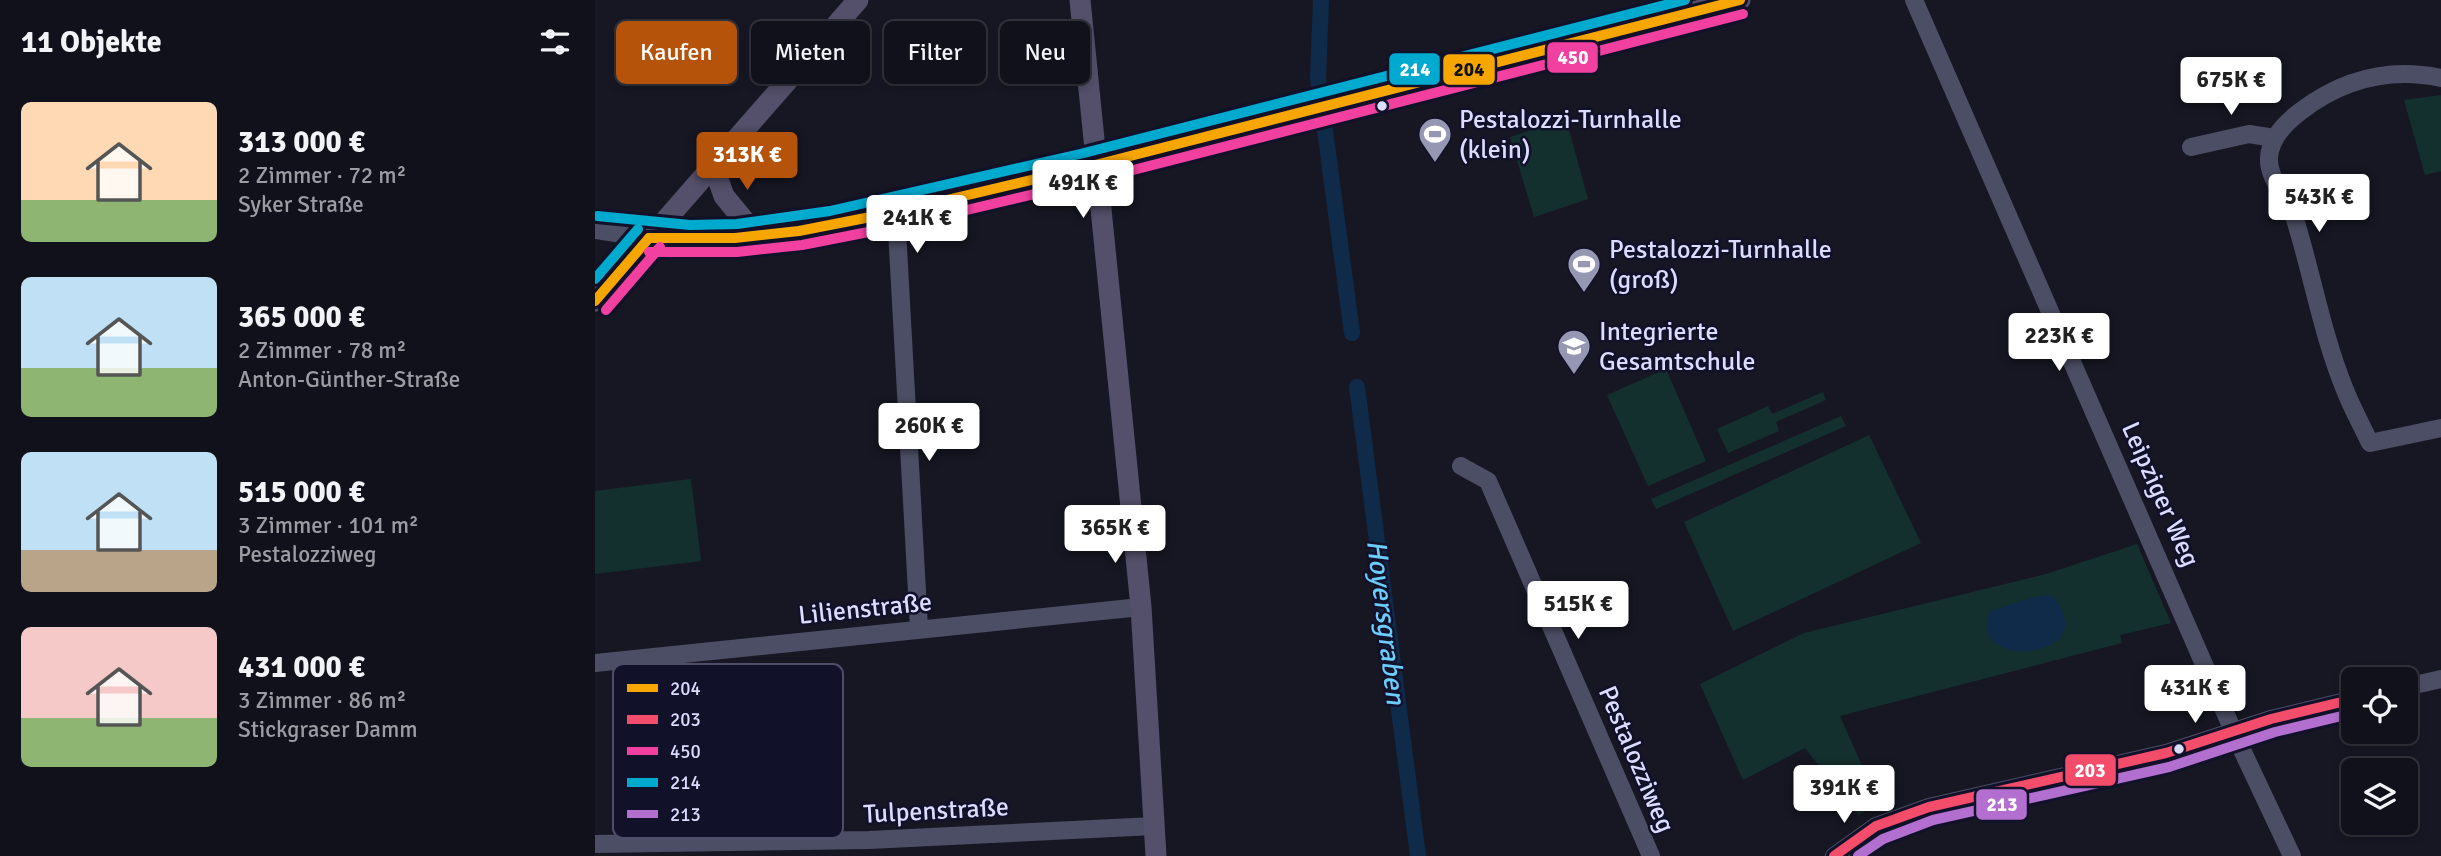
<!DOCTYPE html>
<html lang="de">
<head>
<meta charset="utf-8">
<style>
	:root { --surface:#11111b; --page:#1a1a24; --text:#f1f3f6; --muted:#9c9da3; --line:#30313a; --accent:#b45309 }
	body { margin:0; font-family:Signika,sans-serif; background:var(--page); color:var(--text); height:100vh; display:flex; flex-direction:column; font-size:26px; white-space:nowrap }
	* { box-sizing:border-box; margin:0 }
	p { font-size:23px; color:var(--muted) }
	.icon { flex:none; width:38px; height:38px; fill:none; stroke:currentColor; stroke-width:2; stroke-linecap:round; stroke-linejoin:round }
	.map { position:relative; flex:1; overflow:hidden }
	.panel { display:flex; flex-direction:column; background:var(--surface); width:595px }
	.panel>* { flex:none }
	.banner { position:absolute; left:21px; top:21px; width:665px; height:63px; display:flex; gap:14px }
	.buttons { position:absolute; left:1746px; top:667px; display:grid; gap:14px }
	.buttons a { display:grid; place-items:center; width:77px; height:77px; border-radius:10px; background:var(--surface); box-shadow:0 4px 10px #0003,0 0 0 2px var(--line); font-size:35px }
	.price { position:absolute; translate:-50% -60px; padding:0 16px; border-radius:7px; background:#fff; color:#222; font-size:23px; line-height:46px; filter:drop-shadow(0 2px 4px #0008) }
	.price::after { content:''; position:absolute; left:50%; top:42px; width:21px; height:16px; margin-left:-10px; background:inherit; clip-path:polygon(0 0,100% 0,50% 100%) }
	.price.selected { background:var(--accent); color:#fff }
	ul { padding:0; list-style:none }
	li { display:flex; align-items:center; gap:21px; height:175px; padding:0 21px }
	li span { display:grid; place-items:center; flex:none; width:196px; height:140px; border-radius:10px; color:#555 }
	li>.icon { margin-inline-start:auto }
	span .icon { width:84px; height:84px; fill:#fffc; stroke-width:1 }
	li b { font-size:30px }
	h2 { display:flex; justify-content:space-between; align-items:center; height:84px; padding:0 21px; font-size:30px }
	.pill { padding:0 24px; border-radius:10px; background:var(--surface); box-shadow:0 4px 10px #0003,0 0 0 2px var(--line); font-size:24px; line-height:63px }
	.pill.selected { background:var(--accent); color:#fff }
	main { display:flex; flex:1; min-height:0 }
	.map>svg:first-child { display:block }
</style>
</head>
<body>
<main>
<section class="panel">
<h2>11 Objekte<svg class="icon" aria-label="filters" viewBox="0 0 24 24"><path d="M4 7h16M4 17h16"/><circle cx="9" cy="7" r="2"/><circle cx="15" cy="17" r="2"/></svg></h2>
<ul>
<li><span style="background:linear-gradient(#ffd9b3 70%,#8fb573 0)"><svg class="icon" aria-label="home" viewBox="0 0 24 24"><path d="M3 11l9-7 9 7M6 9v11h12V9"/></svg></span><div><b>313 000 €</b><p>2 Zimmer · 72 m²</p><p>Syker Straße</p></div></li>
<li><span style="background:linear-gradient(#bfe0f5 65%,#8fb573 0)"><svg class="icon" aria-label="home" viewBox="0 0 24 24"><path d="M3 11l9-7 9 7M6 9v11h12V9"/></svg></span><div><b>365 000 €</b><p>2 Zimmer · 78 m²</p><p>Anton-Günther-Straße</p></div></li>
<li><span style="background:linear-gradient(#bfe0f5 70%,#b9a48a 0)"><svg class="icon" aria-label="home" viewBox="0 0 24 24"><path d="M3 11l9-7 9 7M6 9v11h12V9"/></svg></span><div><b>515 000 €</b><p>3 Zimmer · 101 m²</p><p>Pestalozziweg</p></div></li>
<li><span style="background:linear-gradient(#f6c9c9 65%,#8fb573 0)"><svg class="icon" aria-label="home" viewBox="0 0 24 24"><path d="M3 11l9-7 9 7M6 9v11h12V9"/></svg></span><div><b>431 000 €</b><p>3 Zimmer · 86 m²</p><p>Stickgraser Damm</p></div></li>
</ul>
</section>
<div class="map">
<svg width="1846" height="856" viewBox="0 0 1846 856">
	<rect width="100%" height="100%" fill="#171724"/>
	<g fill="#14302e">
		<path d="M1846 95V171L1830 175 1809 100Z"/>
		<path d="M971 119 993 199 939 217 915 137Z"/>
		<path d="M1071 369 1111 461 1053 486 1012 395Z"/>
		<path d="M1228 392 1231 400 1181 422 1184 431 1133 453 1122 429 1173 406 1177 414Z"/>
		<path d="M1246 416 1251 426 1061 509 1056 499Z"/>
		<path d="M1274 435 1326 543 1138 631 1089 522Z"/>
		<path d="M96 479 106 561 0 574V491Z"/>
		<path d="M1542 544 1576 623 1525 635 1527 643 1245 716 1283 802 1264 816 1210 748 1148 780 1105 684 1209 633 1451 574Z"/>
	</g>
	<path fill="#0f2b49" d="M1455 595C1463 600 1466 607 1469 617 1483 660 1371 667 1395 611L1436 598Z"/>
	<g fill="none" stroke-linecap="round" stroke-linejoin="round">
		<g stroke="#0f2b49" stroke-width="16">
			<path d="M726 0 723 78 757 333"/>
			<path d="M762 387 823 856"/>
		</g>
		<g stroke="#4c4e65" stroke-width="18">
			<path d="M1319 0 1639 733 1697 856"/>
			<path d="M1846 78C1794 67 1747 80 1706 111 1690 123 1675 138 1674 158 1673 179 1692 197 1699 216 1717 273 1727 334 1750 390 1757 408 1767 426 1775 443L1846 428"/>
			<path d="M1596 147 1654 134 1679 138"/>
			<path d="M301 212 324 628"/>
			<path d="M0 230 54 238"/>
			<path d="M866 466 893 481 1056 856"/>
			<path d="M0 663 546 607"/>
			<path d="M1811 687 1846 679"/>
			<path d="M0 844 274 840 559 826"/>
			<path d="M1239 856 1281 826 1334 807 1571 753 1676 719 1759 699"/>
		</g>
		<g stroke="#544f6a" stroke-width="21">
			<path d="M485 0 546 607 561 856"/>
			<path d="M118 165 129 196 162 236"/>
			<path d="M54 238H140L204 231 301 212 504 164 1145 0"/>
			<path d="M0 301 263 0"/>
		</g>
		<defs>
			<g id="bus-1">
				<path d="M54 238H140L204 231 301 212 504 164 1145 0"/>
				<path d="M0 301 54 238"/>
			</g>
			<path id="bus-2" d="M1239 856 1281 826 1334 807 1571 753 1676 719 1759 699"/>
			<g id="bus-3">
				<path d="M54 252H142L207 245 304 226 507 178 1148 14"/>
				<path d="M11 310 65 247"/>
			</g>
			<g id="bus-4">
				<path d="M2 216 95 225 142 224 235 211 485 154 1090 0"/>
				<path d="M0 279 43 229"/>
			</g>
			<path id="bus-5" d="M1263 856 1288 839 1338 820 1574 767 1680 732 1759 713"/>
		</defs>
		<use href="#bus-1" stroke="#12112a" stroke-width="16"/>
		<use href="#bus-2" stroke="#12112a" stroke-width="16"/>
		<use href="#bus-3" stroke="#12112a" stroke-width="16"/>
		<use href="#bus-4" stroke="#12112a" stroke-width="16"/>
		<use href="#bus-5" stroke="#12112a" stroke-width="16"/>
		<use href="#bus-1" stroke="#f7a600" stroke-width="10"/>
		<use href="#bus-2" stroke="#f44d6c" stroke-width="10"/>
		<use href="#bus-3" stroke="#f240a1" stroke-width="10"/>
		<use href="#bus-4" stroke="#00a9ce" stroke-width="10"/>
		<use href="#bus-5" stroke="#b36fd0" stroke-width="10"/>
	</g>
	<defs>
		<symbol id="stadium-pin" viewBox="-11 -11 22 30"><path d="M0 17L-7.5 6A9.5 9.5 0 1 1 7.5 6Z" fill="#9697b2" stroke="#12112a"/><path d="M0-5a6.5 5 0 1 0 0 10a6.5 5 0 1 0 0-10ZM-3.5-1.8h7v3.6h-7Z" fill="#fff"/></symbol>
		<symbol id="school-pin" viewBox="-11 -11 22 30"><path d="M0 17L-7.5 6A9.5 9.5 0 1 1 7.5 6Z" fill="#9697b2" stroke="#12112a"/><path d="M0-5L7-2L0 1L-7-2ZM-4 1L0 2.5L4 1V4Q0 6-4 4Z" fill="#fff"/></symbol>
	</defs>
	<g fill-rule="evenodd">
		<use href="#stadium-pin" x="821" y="115" width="38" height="52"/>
		<use href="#stadium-pin" x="970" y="245" width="38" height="52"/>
		<use href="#school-pin" x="960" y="327" width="38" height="52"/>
	</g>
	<g fill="#dbdcfe" stroke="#12112a" stroke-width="2.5">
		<circle cx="787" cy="106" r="6"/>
		<circle cx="1584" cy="749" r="6"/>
	</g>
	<g text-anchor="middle" stroke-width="5" stroke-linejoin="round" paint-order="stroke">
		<g font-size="26" fill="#dbdcfe" stroke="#12112a" text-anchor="start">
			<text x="864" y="128">Pestalozzi-Turnhalle<tspan x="864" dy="30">(klein)</tspan></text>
			<text x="1014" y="258">Pestalozzi-Turnhalle<tspan x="1014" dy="30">(groß)</tspan></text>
			<text x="1004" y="340">Integrierte<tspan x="1004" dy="30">Gesamtschule</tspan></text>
		</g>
		<g font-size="26" fill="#dbdcfe" stroke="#12112a">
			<text transform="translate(1566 494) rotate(66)" y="9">Leipziger Weg</text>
			<text transform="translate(270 608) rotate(-6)" y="9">Lilienstraße</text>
			<text transform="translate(1042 759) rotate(67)" y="9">Pestalozziweg</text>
			<text transform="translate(341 810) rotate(-3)" y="9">Tulpenstraße</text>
		</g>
		<g font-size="28" font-style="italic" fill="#6cccfc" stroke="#12112a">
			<text transform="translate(792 622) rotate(83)" y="10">Hoyersgraben</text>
		</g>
	</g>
	<rect x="18" y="664" width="230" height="174" rx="10" fill="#12112a" stroke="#4e4e6a" stroke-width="2"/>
	<rect x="32" y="684" width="31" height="8" fill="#f7a600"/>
	<rect x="32" y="715" width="31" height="9" fill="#f44d6c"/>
	<rect x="32" y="747" width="31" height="8" fill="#f240a1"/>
	<rect x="32" y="778" width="31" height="9" fill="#00a9ce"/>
	<rect x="32" y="810" width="31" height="8" fill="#b36fd0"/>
	<g font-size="19" fill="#dbdcfe">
		<text x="75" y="695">204</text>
		<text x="75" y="726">203</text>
		<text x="75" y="758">450</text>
		<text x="75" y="789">214</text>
		<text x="75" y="821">213</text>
	</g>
	<g stroke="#12112a" stroke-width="2.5">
		<rect x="951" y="41" width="53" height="33" rx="7" fill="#f240a1"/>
		<rect x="793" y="52" width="53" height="34" rx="7" fill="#00a9ce"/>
		<rect x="847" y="53" width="54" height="33" rx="7" fill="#f7a600"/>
		<rect x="1469" y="753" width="53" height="34" rx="7" fill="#f44d6c"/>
		<rect x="1380" y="788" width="53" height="33" rx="7" fill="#b36fd0"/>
	</g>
	<g font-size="19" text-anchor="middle" font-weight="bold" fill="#fff">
		<text x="978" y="64">450</text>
		<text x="820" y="76">214</text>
		<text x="1495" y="777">203</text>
		<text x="1407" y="811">213</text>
	</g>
	<g font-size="19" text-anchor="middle" font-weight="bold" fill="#111">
		<text x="874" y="76">204</text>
	</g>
</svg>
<div class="buttons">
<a><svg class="icon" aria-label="locate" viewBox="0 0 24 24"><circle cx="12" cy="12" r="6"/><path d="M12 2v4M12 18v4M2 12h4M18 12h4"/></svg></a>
<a><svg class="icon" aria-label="layers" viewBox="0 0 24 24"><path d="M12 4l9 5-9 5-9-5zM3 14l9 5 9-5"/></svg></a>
</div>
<b class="price" style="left:1636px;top:117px">675K €</b>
<b class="price selected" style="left:152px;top:192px">313K €</b>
<b class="price" style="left:488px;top:220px">491K €</b>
<b class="price" style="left:1724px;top:234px">543K €</b>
<b class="price" style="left:322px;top:255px">241K €</b>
<b class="price" style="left:1464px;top:373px">223K €</b>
<b class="price" style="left:334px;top:463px">260K €</b>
<b class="price" style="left:520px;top:565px">365K €</b>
<b class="price" style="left:983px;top:641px">515K €</b>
<b class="price" style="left:1600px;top:725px">431K €</b>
<b class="price" style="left:1249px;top:825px">391K €</b>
<div class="banner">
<a class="pill selected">Kaufen</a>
<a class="pill">Mieten</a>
<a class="pill">Filter</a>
<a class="pill">Neu</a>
</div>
</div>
</main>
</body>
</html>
